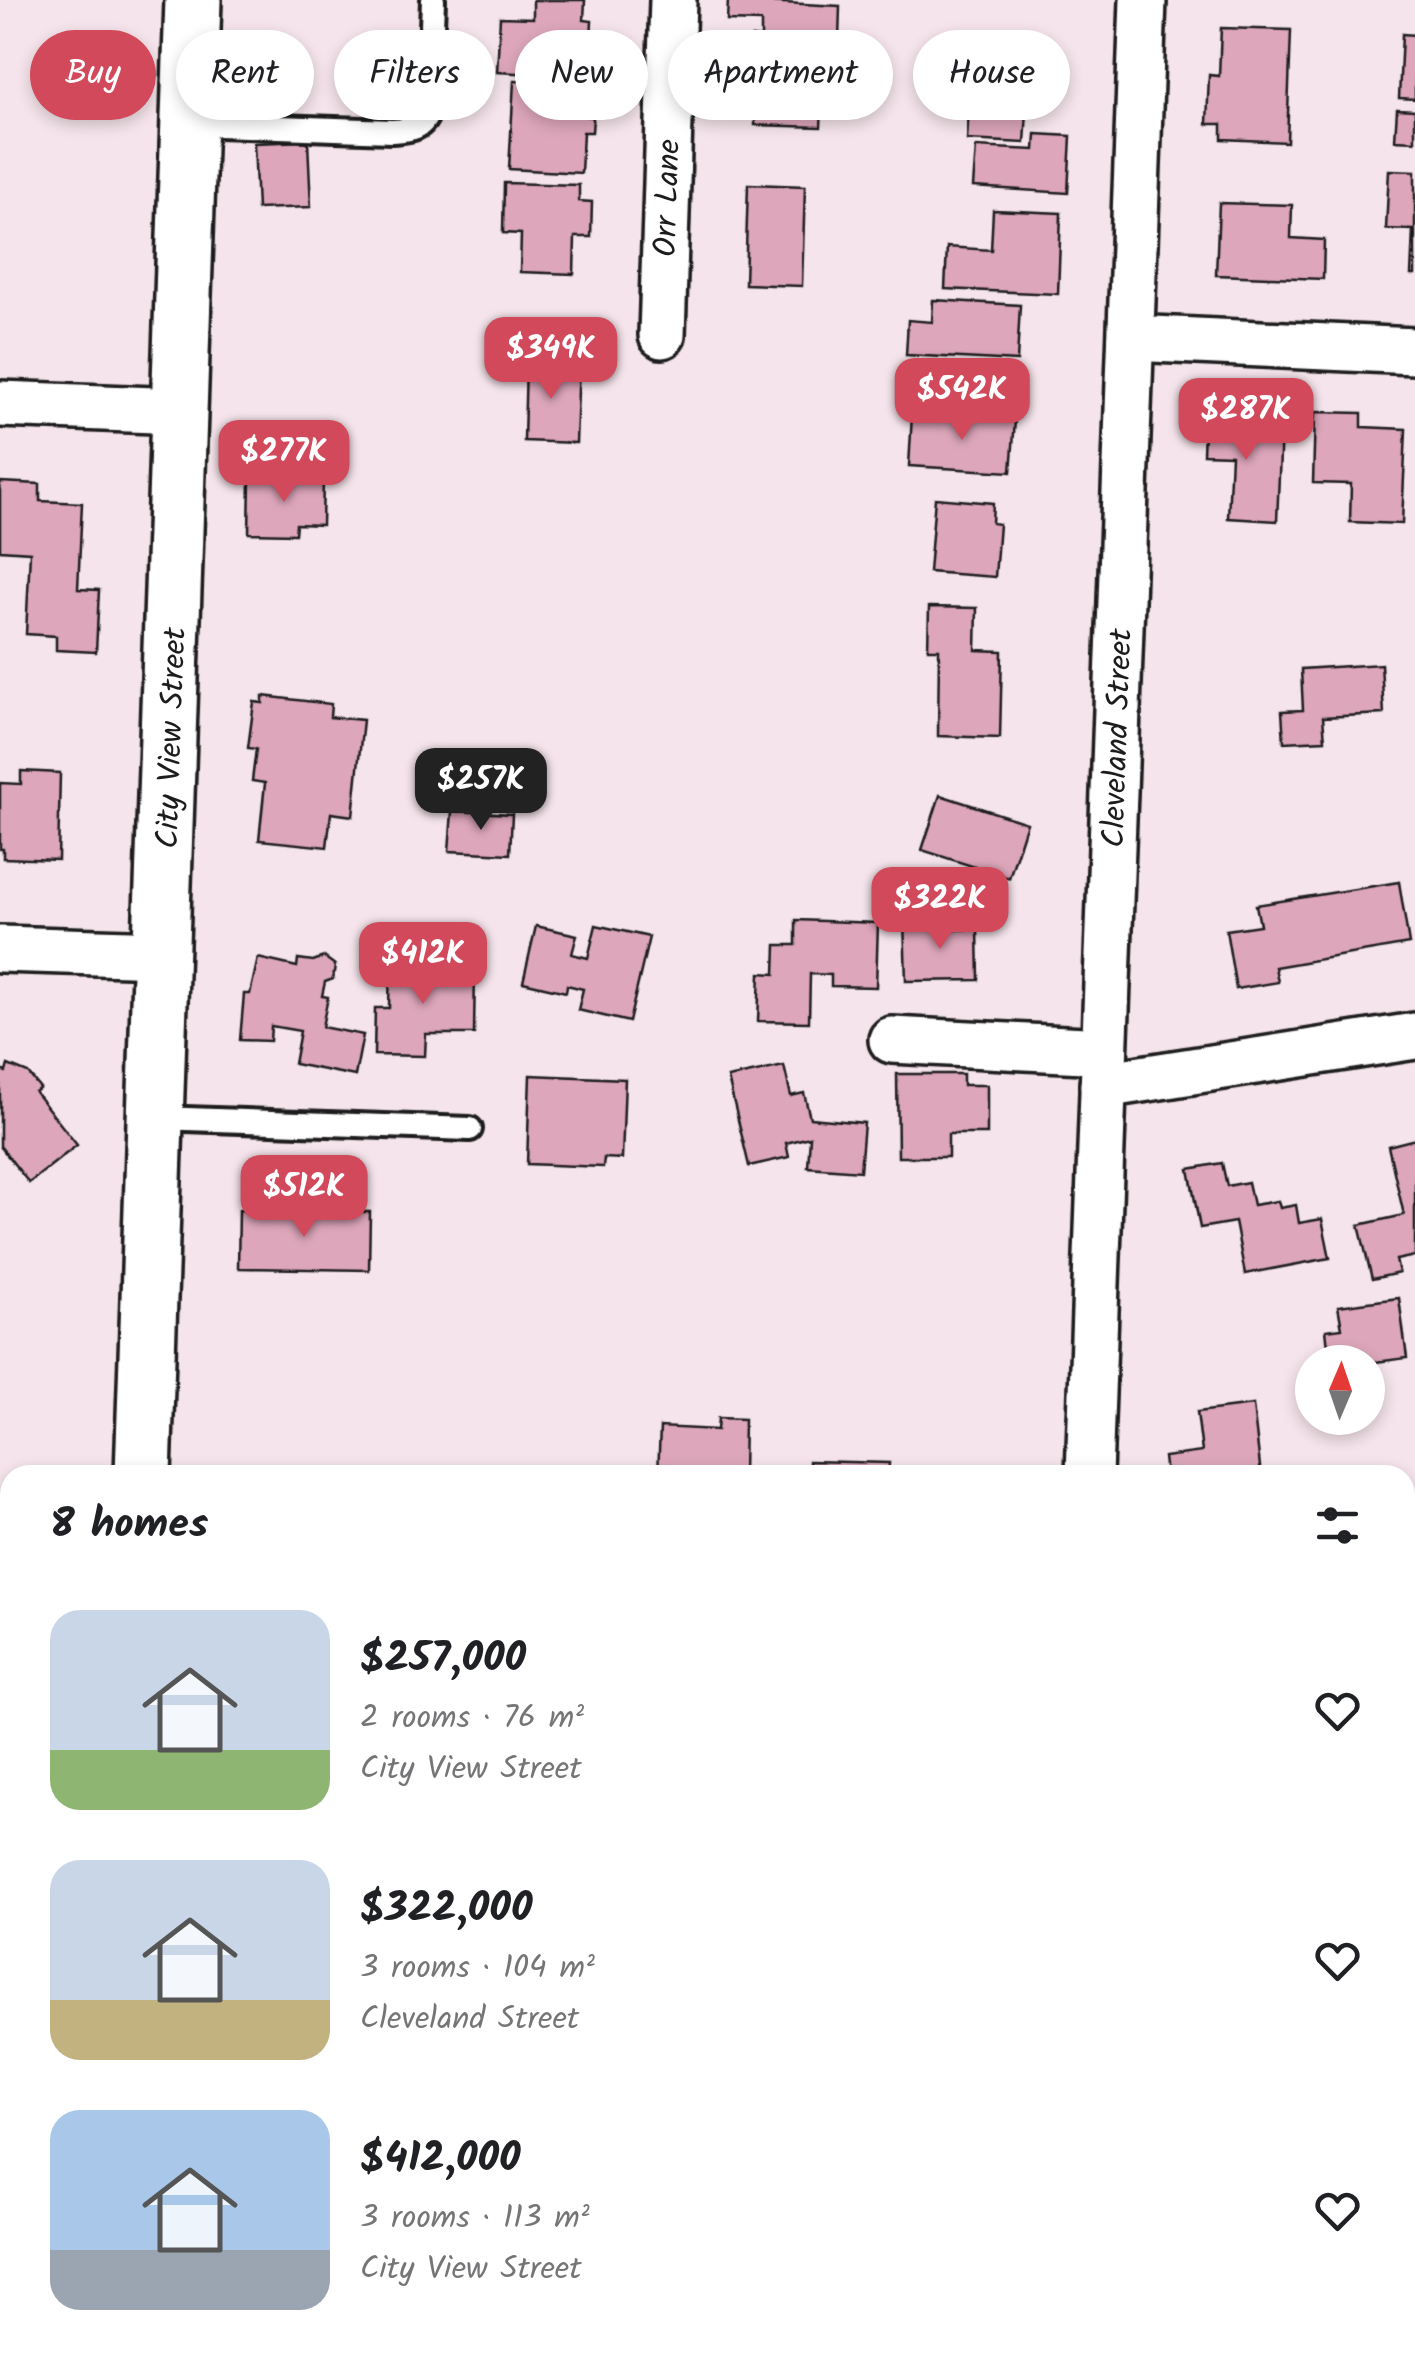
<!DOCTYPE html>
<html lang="en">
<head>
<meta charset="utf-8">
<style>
	:root { --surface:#fff; --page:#f6f6f6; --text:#202124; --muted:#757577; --accent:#d1495b }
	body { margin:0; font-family:Kalam,sans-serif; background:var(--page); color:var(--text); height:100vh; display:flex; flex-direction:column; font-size:38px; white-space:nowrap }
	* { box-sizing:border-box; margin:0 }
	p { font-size:32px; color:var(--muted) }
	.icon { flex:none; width:55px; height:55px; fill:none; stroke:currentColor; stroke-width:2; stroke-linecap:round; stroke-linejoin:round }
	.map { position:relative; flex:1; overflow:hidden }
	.sheet { position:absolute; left:0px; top:1465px; width:1415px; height:892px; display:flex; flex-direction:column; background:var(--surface); border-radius:30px 30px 0 0; box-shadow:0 5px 15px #0003 }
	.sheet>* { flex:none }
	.hud { position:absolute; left:30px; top:30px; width:1355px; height:90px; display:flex; gap:20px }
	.needle { width:65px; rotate:2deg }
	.fabs { position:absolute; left:1295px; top:1345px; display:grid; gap:20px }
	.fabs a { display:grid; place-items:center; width:90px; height:90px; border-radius:50%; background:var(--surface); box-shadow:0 5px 15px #0003; font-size:50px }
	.price { position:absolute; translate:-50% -85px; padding:0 22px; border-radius:20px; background:var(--accent); color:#fff; font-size:32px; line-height:65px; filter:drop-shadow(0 2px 5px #0008) }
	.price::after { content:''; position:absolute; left:50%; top:60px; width:30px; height:22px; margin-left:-15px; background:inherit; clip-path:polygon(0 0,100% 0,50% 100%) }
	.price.current { background:#222; color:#fff }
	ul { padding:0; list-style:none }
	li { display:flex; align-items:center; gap:30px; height:250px; padding:0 50px }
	li span { display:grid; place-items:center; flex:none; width:280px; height:200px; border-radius:30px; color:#555 }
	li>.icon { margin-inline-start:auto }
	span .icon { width:120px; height:120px; fill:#fffc; stroke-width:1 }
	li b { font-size:42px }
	h2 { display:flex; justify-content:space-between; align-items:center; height:120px; padding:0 50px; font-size:42px }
	.tag { padding:0 35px; border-radius:45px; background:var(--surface); box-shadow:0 5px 15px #0003; font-size:35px; line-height:90px }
	.tag.current { background:var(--accent); color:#fff }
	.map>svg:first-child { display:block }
</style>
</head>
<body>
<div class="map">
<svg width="1415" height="2356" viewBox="0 0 1415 2356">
	<rect width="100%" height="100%" fill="#f5e4eb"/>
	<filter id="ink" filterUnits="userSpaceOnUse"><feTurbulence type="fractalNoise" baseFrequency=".01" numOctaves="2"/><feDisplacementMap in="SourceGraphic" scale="20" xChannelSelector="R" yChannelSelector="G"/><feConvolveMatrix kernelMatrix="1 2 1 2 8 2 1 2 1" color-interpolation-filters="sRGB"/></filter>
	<g filter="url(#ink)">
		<g fill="#dda6bb" stroke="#1c1c1c" stroke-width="2.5">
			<path d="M533 0H585L584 20 592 21 589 77 497 72 500 17 533 18Z"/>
			<path d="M728 0 840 6 839 41 809 40 807 107 822 108 821 127 755 125 756 103H750L752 37 761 38V22L727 21Z"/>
			<path d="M1221 28 1291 30 1287 142 1222 139V124H1207L1209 75 1219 76Z"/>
			<path d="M1402 34 1415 35V99L1399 98Z"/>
			<path d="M514 81 588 84 586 116 593 117 592 132H583L581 173 509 169Z"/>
			<path d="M969 108 1027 111 1025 143 967 140Z"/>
			<path d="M1397 109 1415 110V141L1395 140Z"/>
			<path d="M1036 134 1071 136 1068 193 973 187 976 147 1035 150Z"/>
			<path d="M308 141 311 207 257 209 254 143Z"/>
			<path d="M1389 170 1415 171V275H1411L1413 230 1386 229Z"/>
			<path d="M504 183 579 185V201L592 202 591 237H575L574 274 520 272 521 234 503 233Z"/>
			<path d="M748 184 805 186 802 286 745 284Z"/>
			<path d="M1219 203 1292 205 1291 238 1324 240 1323 279 1216 275Z"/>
			<path d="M993 210 1061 213 1058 294 945 289 947 247 991 250Z"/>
			<path d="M933 300 1020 305 1017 361 906 355 908 320 932 322Z"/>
			<path d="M526 361 579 363 576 443 524 441Z"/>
			<path d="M1205 404 1237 406 1236 427 1281 430 1277 521 1228 518 1231 455 1203 454Z"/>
			<path d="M1315 412 1362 413V427L1406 429 1402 524 1350 522 1351 484 1313 483Z"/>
			<path d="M912 415 1015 420 1011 472 909 466Z"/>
			<path d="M250 478 323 480 322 525 296 524 295 534 249 533Z"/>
			<path d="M0 482 40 484V501L82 503 78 589 99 590 96 652 56 650V636L26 634 30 552 0 550Z"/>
			<path d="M935 498 993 503 992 523 999 524 995 577 929 572Z"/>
			<path d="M929 607 977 608 976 650 1002 651 1000 738 938 736 939 649H928Z"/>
			<path d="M1381 664 1384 714 1323 717 1325 740 1284 742 1282 711 1303 710 1301 669Z"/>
			<path d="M263 696 331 704 330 717 363 720 353 816 331 813 327 847 259 840 265 783 252 781 256 749 248 748 254 702 263 703Z"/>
			<path d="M21 771 60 773 58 860 3 858V849H0V783L21 784Z"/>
			<path d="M940 795 1027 823 1009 878 922 850Z"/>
			<path d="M452 811 512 814 510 854 449 851Z"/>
			<path d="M1399 882 1409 944 1275 967 1278 982 1236 989 1226 930 1260 925 1256 905Z"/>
			<path d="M947 919 948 930 978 929 979 980 906 981 904 920Z"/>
			<path d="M796 920 878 923 876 987 831 986V975L810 974 809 1022 758 1021 760 973 775 974 776 945H796Z"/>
			<path d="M596 925 649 937 629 1022 578 1010 583 989 567 985 566 992 523 982 536 926 577 935 572 954 588 958Z"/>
			<path d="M324 957 335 965 333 979 325 982 322 996 328 997 322 1027 363 1035 355 1076 294 1064 300 1031 271 1026 270 1041 240 1040 244 994H250L258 958 297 967 298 959 313 961Z"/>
			<path d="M390 958 418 959V967L475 969 474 1034H426L425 1056 374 1055 375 1008H389Z"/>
			<path d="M8 1065 28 1073 40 1088 35 1092 77 1145 29 1183 0 1146V1070L6 1072Z"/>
			<path d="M784 1066 791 1096 804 1093 810 1118 864 1123 860 1171 808 1167 810 1137 786 1143 789 1157 749 1166 728 1078Z"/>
			<path d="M897 1074H963V1085H987V1134H948V1157H898Z"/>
			<path d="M530 1075 625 1079 622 1159 604 1158 603 1167 527 1164Z"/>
			<path d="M1415 1139V1256L1396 1260 1399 1273 1372 1279 1359 1225 1404 1215 1388 1146Z"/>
			<path d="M1222 1163 1227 1186 1248 1182 1253 1205 1278 1201 1280 1208 1296 1205 1299 1223 1322 1219 1330 1258 1245 1274 1235 1222 1200 1228 1189 1169Z"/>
			<path d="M239 1210 370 1212 369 1270 238 1268Z"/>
			<path d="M1399 1298 1407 1358 1368 1363 1330 1362 1326 1330 1342 1328 1338 1306Z"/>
			<path d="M1253 1405 1261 1475H1166L1164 1457 1202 1452 1197 1412Z"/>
			<path d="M718 1418 744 1419 743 1475H658L660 1427 717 1430Z"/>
			<path d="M809 1461 889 1463 888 1475H809Z"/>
			<path d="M0 1763 10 1764V1837L0 1835Z"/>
			<path d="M1405 1973 1415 2013V2047L1405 2049Z"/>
			<rect x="0" y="2074" width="10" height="90"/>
			<path d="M0 2234 10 2238V2283L0 2311Z"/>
			<path d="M1405 2308H1415V2356H1351V2348H1405Z"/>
			<path d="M0 2311 10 2315V2348H21L18 2356H0Z"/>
			<path d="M466 2348H533L532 2356 465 2354Z"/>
		</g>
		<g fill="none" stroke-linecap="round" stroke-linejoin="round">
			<defs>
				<g id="service">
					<path d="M190 124 392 131C411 130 425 129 429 108L433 0"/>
					<path d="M157 1118 470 1129"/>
				</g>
				<g id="minor">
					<path d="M662 335 673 0"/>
					<path d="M1131 338 1415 351"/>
					<path d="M0 404 181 411"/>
					<path d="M0 949 162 954"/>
					<path d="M892 1040 1104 1051"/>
					<path d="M1103 1085 1415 1036"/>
					<path d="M1089 1475 1143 0"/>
					<path d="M0 1936H10"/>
					<path d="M1405 2161H1415"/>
				</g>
				<g id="tertiary">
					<path d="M143 1475 193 0"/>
					<path d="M121 2356V2348"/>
				</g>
			</defs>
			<use href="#service" stroke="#1c1c1c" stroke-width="30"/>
			<use href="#minor" stroke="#1c1c1c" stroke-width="52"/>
			<use href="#tertiary" stroke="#1c1c1c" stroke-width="62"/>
			<use href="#service" stroke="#fff" stroke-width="22"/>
			<use href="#minor" stroke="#fff" stroke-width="45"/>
			<use href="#tertiary" stroke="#fff" stroke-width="55"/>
		</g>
	</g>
	<g text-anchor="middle" stroke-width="9" stroke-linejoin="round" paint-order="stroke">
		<g font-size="32" fill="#1c1c1c" stroke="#fff">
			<text transform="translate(666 198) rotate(-88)" y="11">Orr Lane</text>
			<text transform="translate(170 738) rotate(-88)" y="11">City View Street</text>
			<text transform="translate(1116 738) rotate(-88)" y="11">Cleveland Street</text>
		</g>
	</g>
</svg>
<div class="fabs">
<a><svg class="needle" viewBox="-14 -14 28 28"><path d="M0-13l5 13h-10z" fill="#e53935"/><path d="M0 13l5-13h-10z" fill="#757577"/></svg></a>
</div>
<b class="price" style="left:551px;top:402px">$349K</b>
<b class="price" style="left:962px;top:443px">$542K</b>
<b class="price" style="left:1246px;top:463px">$287K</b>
<b class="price" style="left:284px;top:505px">$277K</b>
<b class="price current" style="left:481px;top:833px">$257K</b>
<b class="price" style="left:940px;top:952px">$322K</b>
<b class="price" style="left:423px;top:1007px">$412K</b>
<b class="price" style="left:304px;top:1240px">$512K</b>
<div class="hud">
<a class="tag current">Buy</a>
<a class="tag">Rent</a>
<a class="tag">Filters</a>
<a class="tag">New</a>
<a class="tag">Apartment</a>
<a class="tag">House</a>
</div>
<section class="sheet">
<h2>8 homes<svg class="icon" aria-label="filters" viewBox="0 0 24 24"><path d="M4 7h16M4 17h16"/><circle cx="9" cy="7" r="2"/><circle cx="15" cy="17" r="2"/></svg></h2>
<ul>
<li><span style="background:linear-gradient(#c9d6e8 70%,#8fb573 0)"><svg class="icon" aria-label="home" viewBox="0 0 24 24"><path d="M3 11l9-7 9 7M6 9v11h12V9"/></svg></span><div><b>$257,000</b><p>2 rooms · 76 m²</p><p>City View Street</p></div><svg class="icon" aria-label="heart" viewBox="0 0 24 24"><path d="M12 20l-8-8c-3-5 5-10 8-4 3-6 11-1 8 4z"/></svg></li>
<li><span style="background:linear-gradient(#c9d6e8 70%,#c2b280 0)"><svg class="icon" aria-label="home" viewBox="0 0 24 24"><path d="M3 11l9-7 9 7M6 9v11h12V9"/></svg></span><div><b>$322,000</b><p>3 rooms · 104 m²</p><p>Cleveland Street</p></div><svg class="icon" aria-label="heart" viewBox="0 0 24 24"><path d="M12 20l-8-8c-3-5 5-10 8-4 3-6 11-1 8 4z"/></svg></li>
<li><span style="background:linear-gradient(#a9c7e8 70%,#9aa5b1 0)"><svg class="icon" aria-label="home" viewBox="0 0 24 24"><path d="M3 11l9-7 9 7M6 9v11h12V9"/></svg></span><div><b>$412,000</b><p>3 rooms · 113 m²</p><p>City View Street</p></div><svg class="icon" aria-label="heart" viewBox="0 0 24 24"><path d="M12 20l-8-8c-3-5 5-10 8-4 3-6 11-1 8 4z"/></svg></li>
</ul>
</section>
</div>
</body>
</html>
